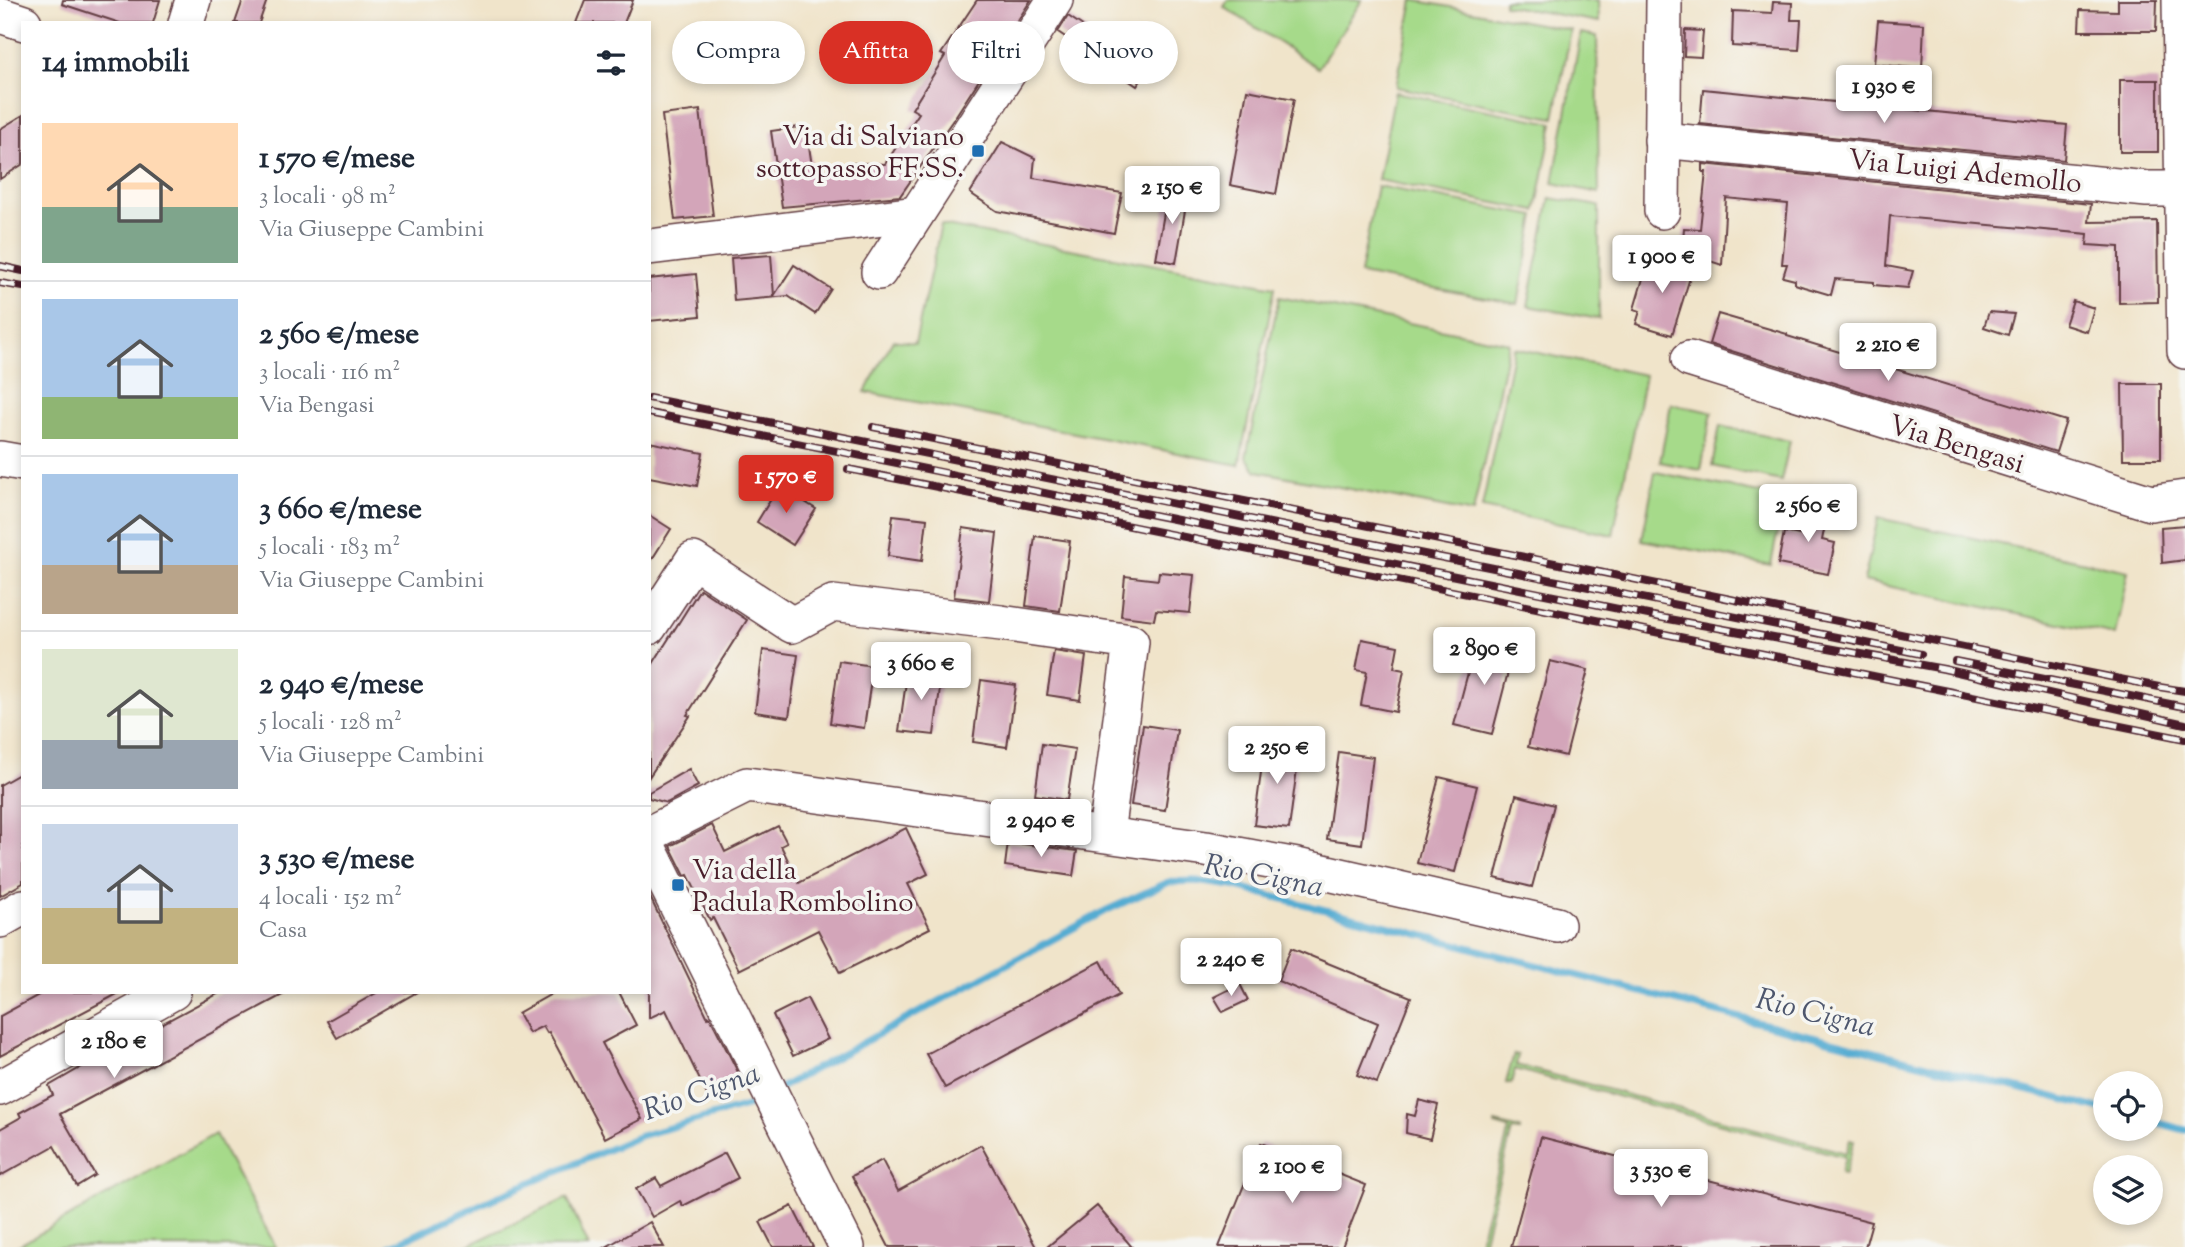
<!DOCTYPE html>
<html lang="it">
<head>
<meta charset="utf-8">
<style>
	:root { --surface:#fff; --page:#f2f2f3; --text:#1f2937; --muted:#747a83; --line:#e0e1e3; --accent:#d93025 }
	body { margin:0; font-family:"Sorts Mill Goudy",serif; background:var(--page); color:var(--text); height:100vh; display:flex; flex-direction:column; font-size:26px; white-space:nowrap }
	* { box-sizing:border-box; margin:0 }
	p { font-size:23px; color:var(--muted) }
	.icon { flex:none; width:38px; height:38px; fill:none; stroke:currentColor; stroke-width:2; stroke-linecap:round; stroke-linejoin:round }
	.map { position:relative; flex:1; overflow:hidden }
	.details { position:absolute; left:21px; top:21px; width:630px; height:973px; display:flex; flex-direction:column; background:var(--surface); border-radius:0px; box-shadow:0 4px 10px #0003 }
	.details>* { flex:none }
	.top-card { position:absolute; left:672px; top:21px; width:665px; height:63px; display:flex; gap:14px }
	.tools { position:absolute; left:2093px; top:1071px; display:grid; gap:14px }
	.tools a { display:grid; place-items:center; width:70px; height:70px; border-radius:50%; background:var(--surface); box-shadow:0 4px 10px #0003; font-size:35px }
	.price { position:absolute; translate:-50% -60px; padding:0 16px; border-radius:7px; background:#fff; color:#222; font-size:23px; line-height:46px; filter:drop-shadow(0 2px 4px #0008) }
	.price::after { content:''; position:absolute; left:50%; top:42px; width:21px; height:16px; margin-left:-10px; background:inherit; clip-path:polygon(0 0,100% 0,50% 100%) }
	.price.current { background:var(--accent); color:#fff }
	ul { padding:0; list-style:none }
	li { display:flex; align-items:center; gap:21px; height:175px; padding:0 21px }
	li+li { border-top:2px solid var(--line) }
	li span { display:grid; place-items:center; flex:none; width:196px; height:140px; border-radius:0px; color:#555 }
	li>.icon { margin-inline-start:auto }
	span .icon { width:84px; height:84px; fill:#fffc; stroke-width:1 }
	li b { font-size:30px }
	h2 { display:flex; justify-content:space-between; align-items:center; height:84px; padding:0 21px; font-size:30px }
	.pill { padding:0 24px; border-radius:32px; background:var(--surface); box-shadow:0 4px 10px #0003; font-size:24px; line-height:63px }
	.pill.current { background:var(--accent); color:#fff }
	.map>svg:first-child { display:block }
</style>
</head>
<body>
<div class="map">
<svg width="2185" height="1247" viewBox="0 0 2185 1247">
	<rect width="100%" height="100%" fill="#f6f6f2"/>
	<filter id="ink" filterUnits="userSpaceOnUse"><feTurbulence type="fractalNoise" baseFrequency=".0143" numOctaves="2"/><feDisplacementMap in="SourceGraphic" scale="14" xChannelSelector="R" yChannelSelector="G"/><feConvolveMatrix kernelMatrix="1 2 1 2 8 2 1 2 1" color-interpolation-filters="sRGB"/></filter>
	<filter id="wash" filterUnits="userSpaceOnUse"><feTurbulence type="fractalNoise" baseFrequency=".00686" numOctaves="4" result="noise"/><feDisplacementMap in="SourceGraphic" scale="28" xChannelSelector="R" yChannelSelector="G"/><feGaussianBlur stdDeviation="1.57" result="paint"/><feColorMatrix in="noise" values="0 0 0 0 0 0 0 0 0 0 0 0 0 0 0 0 0 1.4 0 .05"/><feComposite in="paint" operator="in"/></filter>
	<g filter="url(#wash)">
		<rect width="100%" height="100%" fill="#f0e4ca"/>
		<g fill="#a6da8a" stroke="#787c5a" stroke-width="2">
			<path d="M1228 0H1362L1318 68 1224 7Z"/>
			<path d="M1413 0 1571 30 1554 118 1396 87Z"/>
			<path d="M1504 0H1598L1599 22 1504 5Z"/>
			<path d="M1581 33 1597 36 1599 193 1553 183Z"/>
			<path d="M1395 92 1553 123 1536 211 1378 180Z"/>
			<path d="M1377 186 1535 216 1518 304 1360 274Z"/>
			<path d="M1550 198 1599 206V319L1528 306Z"/>
			<path d="M941 225 1275 287 1239 465 865 392 893 340 915 343Z"/>
			<path d="M1279 297 1509 343 1473 513 1257 471 1246 457Z"/>
			<path d="M1514 348 1645 375 1613 535 1482 508Z"/>
			<path d="M1671 404 1712 412 1701 470 1660 462Z"/>
			<path d="M1720 426 1790 441 1781 481 1712 466Z"/>
			<path d="M1655 472 1784 498 1771 565 1642 540Z"/>
			<path d="M1878 518 2128 571 2115 635 1864 581Z"/>
			<path d="M1514 1054 1518 1055 1516 1065 1846 1153 1850 1140 1854 1141 1845 1174 1841 1173 1845 1157 1515 1069 1511 1084 1506 1083Z"/>
			<path d="M1495 1123 1520 1129V1131L1512 1130 1482 1247H1478L1509 1129 1495 1125Z"/>
			<path d="M215 1134 276 1247H16Z"/>
			<path d="M567 1198 589 1247H465Z"/>
		</g>
		<g fill="none" stroke-linecap="round" stroke-linejoin="round">
			<g stroke="#55acd2" stroke-width="7">
				<path d="M778 1089 1105 911 1169 882 1194 881 1233 886 1729 1015 2105 1110"/>
				<path d="M2151 1121 2185 1130"/>
				<path d="M389 1247 501 1195 640 1136 750 1105 762 1099"/>
			</g>
		</g>
		<g id="blocks">
			<g fill="#d3a5b9">
				<path d="M63 0H160L153 23H120L62 4Z"/>
				<path d="M243 0H267L259 23H235Z"/>
				<path d="M585 0H633L624 23H576Z"/>
				<path d="M977 0H1031L955 117 900 196 782 207 771 131 806 126 813 173 854 170V163L885 164 919 113 912 109 945 56 941 54Z"/>
				<path d="M2118 0H2157L2156 31H2079L2080 10 2118 11Z"/>
				<path d="M1773 2 1792 3 1791 20H1801L1799 50 1732 46 1733 11 1772 13Z"/>
				<path d="M1068 16 1148 70 1137 86 1058 32Z"/>
				<path d="M1878 21 1924 24 1922 69 1874 64Z"/>
				<path d="M1685 30 1703 31 1701 57 1684 56Z"/>
				<rect x="2120" y="80" width="38" height="72"/>
				<path d="M1703 89 2067 125 2064 160 1700 124Z"/>
				<path d="M1247 90 1294 99 1276 194 1230 185Z"/>
				<path d="M700 110 713 216 675 220 662 115Z"/>
				<path d="M23 115V164L0 179V129Z"/>
				<path d="M1002 142 1035 158 1033 178 1122 193 1114 233 997 211 970 193Z"/>
				<path d="M1703 164 2091 204 2089 222 2157 221 2158 302 2119 303V247L2087 245 2088 234 1890 216 1886 266 1913 271 1908 288 1874 285V282L1835 279 1831 295 1804 287 1795 284V280L1783 277 1787 264H1782L1788 204 1726 198 1722 265 1682 252 1684 228 1700 229 1706 172H1703Z"/>
				<path d="M1168 190 1188 193 1176 263 1156 259Z"/>
				<path d="M771 255 774 296 794 265 831 289 815 314 788 296 734 301 731 258Z"/>
				<path d="M1657 257 1693 268 1672 335 1636 324 1640 311 1634 309 1647 265 1654 267Z"/>
				<path d="M696 274 700 316 649 321V279Z"/>
				<path d="M2073 301 2094 308 2087 332 2065 325Z"/>
				<path d="M1989 312 2014 314 2008 335 1984 327Z"/>
				<path d="M1718 314 1787 334V336L2066 421 2056 452 1709 344Z"/>
				<path d="M2122 384H2161V459H2123Z"/>
				<path d="M649 442 703 453 697 486 649 477Z"/>
				<path d="M779 486 816 509 793 545 757 522Z"/>
				<path d="M1806 505 1828 510 1822 540 1835 543 1828 574 1778 564 1784 532 1800 535Z"/>
				<path d="M649 515 671 529 649 564Z"/>
				<path d="M893 515 927 519 922 561 888 556Z"/>
				<path d="M2185 525V560L2162 563 2161 527Z"/>
				<path d="M963 528 997 533 989 601 954 597Z"/>
				<path d="M1035 536 1070 541 1060 611 1026 606Z"/>
				<path d="M1159 572 1194 575 1190 613 1156 610 1154 620 1121 616 1125 576 1158 580Z"/>
				<path d="M700 589 747 620 687 715 690 716 649 777V670Z"/>
				<path d="M1362 639 1398 646 1394 668 1404 670 1396 712 1361 705 1367 672 1356 670Z"/>
				<path d="M1477 639 1514 649 1492 734 1454 725Z"/>
				<path d="M763 650 798 655 789 717 755 712Z"/>
				<path d="M1054 651 1086 656 1080 700 1047 695Z"/>
				<path d="M839 661 873 666 864 728 830 723Z"/>
				<path d="M1550 661 1588 670 1566 756 1528 747Z"/>
				<path d="M908 668 942 673 934 735 899 731Z"/>
				<path d="M981 680 1016 685 1007 747 973 742Z"/>
				<path d="M1143 725 1177 730 1165 810 1131 805Z"/>
				<path d="M1265 742 1300 746 1289 829 1254 825Z"/>
				<path d="M1042 744 1075 749 1067 800 1035 795Z"/>
				<path d="M1339 752 1373 757 1362 844 1327 839Z"/>
				<path d="M689 769 698 786 667 803 649 798V792Z"/>
				<path d="M23 772V883L0 896V785Z"/>
				<path d="M1439 777 1477 786 1455 872 1417 863Z"/>
				<path d="M1516 795 1554 805 1532 887 1495 878Z"/>
				<path d="M712 825 725 852 778 826 787 843 781 846 799 883 906 828 928 874 908 884 930 928 840 973 818 930 739 970 713 918 710 920 688 875 685 876 670 846Z"/>
				<path d="M1008 842 1077 851 1073 876 1005 866Z"/>
				<path d="M649 895 708 1018 710 1017 743 1082 709 1099 666 1010 649 1018Z"/>
				<path d="M1291 948 1411 997 1377 1083 1357 1075 1378 1023 1278 981Z"/>
				<path d="M1101 961 1119 995 945 1088 926 1054Z"/>
				<path d="M1240 984 1248 1000 1223 1012 1214 997Z"/>
				<path d="M44 992H121L0 1056V1016Z"/>
				<path d="M221 992H288L60 1114 95 1175 77 1186 54 1146 0 1176V1129L21 1117 19 1113 53 1095 49 1086 137 1035H141Z"/>
				<path d="M378 992H417L337 1038 327 1021Z"/>
				<path d="M555 992H619L636 1025 602 1043 642 1119 605 1138 549 1032 547 1033 543 1026 529 1033 518 1013Z"/>
				<path d="M807 998 828 1039 793 1056 773 1015Z"/>
				<path d="M1419 1100 1438 1105 1430 1139 1406 1133 1407 1114 1415 1116Z"/>
				<path d="M1541 1137 1872 1222 1865 1247H1511Z"/>
				<path d="M1261 1143 1366 1185 1342 1247H1219Z"/>
				<path d="M981 1145 1036 1247H889L852 1176 882 1160 898 1191Z"/>
				<path d="M725 1153 738 1178 683 1206 680 1201 652 1217 636 1189 656 1178 661 1186Z"/>
				<path d="M792 1206 813 1247H773L760 1222Z"/>
				<path d="M1097 1206 1132 1247H1047Z"/>
				<path d="M650 1222 664 1247H606Z"/>
			</g>
		</g>
	</g>
	<g filter="url(#ink)">
		<use href="#blocks" fill-opacity="0" stroke="#633d43" stroke-width="2"/>
		<g fill="none" stroke-linecap="round" stroke-linejoin="round">
			<defs>
				<g id="minor">
					<path d="M2180 0 2185 351"/>
					<path d="M0 15 24 23"/>
					<path d="M186 23 193 0"/>
					<path d="M1662 140 2147 189H2185"/>
					<path d="M1662 211 1664 0"/>
					<path d="M649 247 916 214"/>
					<path d="M879 272 1055 0"/>
					<path d="M1689 359 2151 503 2185 498"/>
					<path d="M0 459 23 463"/>
					<path d="M649 627 693 560 792 625 833 603 1001 623 1131 642 1106 834"/>
					<path d="M649 834 747 785 1206 849 1297 866 1557 925"/>
					<path d="M649 849 847 1247"/>
					<path d="M0 920 23 907"/>
					<path d="M0 1088 173 992"/>
				</g>
			</defs>
			<use href="#minor" stroke="#633d43" stroke-width="38"/>
			<use href="#minor" stroke="#fff" stroke-width="35"/>
			<defs>
				<g id="rail">
					<path d="M0 266 23 271"/>
					<path d="M0 283 23 287"/>
					<path d="M649 398 1921 654"/>
					<path d="M649 413 1663 618 1944 669 2185 724"/>
					<path d="M873 427 1565 565 2159 687 2185 691"/>
					<path d="M848 469 2185 739"/>
					<path d="M1955 661 2185 707"/>
				</g>
			</defs>
			<use href="#rail" stroke="#4a1f2b" stroke-width="8"/>
			<use href="#rail" stroke="#f6f6f2" stroke-width="5" stroke-dasharray="16" stroke-linecap="butt"/>
		</g>
	</g>
	<g fill="#1f6fb2" stroke="#f6f6f2" stroke-width="2.5">
		<rect x="971" y="144" width="14" height="14" rx="3.5"/>
		<rect x="671" y="878" width="14" height="14" rx="3.5"/>
	</g>
	<g text-anchor="middle" stroke-width="7" stroke-linejoin="round" paint-order="stroke">
		<g font-size="28" fill="#4a1f2b" stroke="#f6f6f2" text-anchor="end">
			<text x="964" y="145">Via di Salviano<tspan x="964" dy="32">sottopasso FF.SS.</tspan></text>
			<text x="692" y="879" text-anchor="start">Via della<tspan x="692" dy="32">Padula Rombolino</tspan></text>
		</g>
		<g font-size="28" fill="#4a1f2b" stroke="#f6f6f2">
			<text transform="translate(1965 170) rotate(6)" y="10">Via Luigi Ademollo</text>
			<text transform="translate(1957 443) rotate(17)" y="10">Via Bengasi</text>
		</g>
		<g font-size="30" font-style="italic" fill="#4e576e" stroke="#f6f6f2">
			<text transform="translate(1264 875) rotate(11)" y="10">Rio Cigna</text>
			<text transform="translate(1816 1012) rotate(14)" y="10">Rio Cigna</text>
			<text transform="translate(701 1091) rotate(-19)" y="10">Rio Cigna</text>
		</g>
	</g>
</svg>
<div class="tools">
<a><svg class="icon" aria-label="locate" viewBox="0 0 24 24"><circle cx="12" cy="12" r="6"/><path d="M12 2v4M12 18v4M2 12h4M18 12h4"/></svg></a>
<a><svg class="icon" aria-label="layers" viewBox="0 0 24 24"><path d="M12 4l9 5-9 5-9-5zM3 14l9 5 9-5"/></svg></a>
</div>
<b class="price" style="left:1884px;top:125px">1 930 €</b>
<b class="price" style="left:1172px;top:226px">2 150 €</b>
<b class="price" style="left:1662px;top:295px">1 900 €</b>
<b class="price" style="left:1888px;top:383px">2 210 €</b>
<b class="price current" style="left:786px;top:515px">1 570 €</b>
<b class="price" style="left:1808px;top:544px">2 560 €</b>
<b class="price" style="left:1484px;top:687px">2 890 €</b>
<b class="price" style="left:921px;top:702px">3 660 €</b>
<b class="price" style="left:1277px;top:786px">2 250 €</b>
<b class="price" style="left:1041px;top:859px">2 940 €</b>
<b class="price" style="left:1231px;top:998px">2 240 €</b>
<b class="price" style="left:114px;top:1080px">2 180 €</b>
<b class="price" style="left:1292px;top:1205px">2 100 €</b>
<b class="price" style="left:1661px;top:1209px">3 530 €</b>
<div class="top-card">
<a class="pill">Compra</a>
<a class="pill current">Affitta</a>
<a class="pill">Filtri</a>
<a class="pill">Nuovo</a>
</div>
<section class="details">
<h2>14 immobili<svg class="icon" aria-label="filters" viewBox="0 0 24 24"><path d="M4 7h16M4 17h16"/><circle cx="9" cy="7" r="2"/><circle cx="15" cy="17" r="2"/></svg></h2>
<ul>
<li><span style="background:linear-gradient(#ffd9b3 60%,#7fa58c 0)"><svg class="icon" aria-label="home" viewBox="0 0 24 24"><path d="M3 11l9-7 9 7M6 9v11h12V9"/></svg></span><div><b>1 570 €/mese</b><p>3 locali · 98 m²</p><p>Via Giuseppe Cambini</p></div></li>
<li><span style="background:linear-gradient(#a9c7e8 70%,#8fb573 0)"><svg class="icon" aria-label="home" viewBox="0 0 24 24"><path d="M3 11l9-7 9 7M6 9v11h12V9"/></svg></span><div><b>2 560 €/mese</b><p>3 locali · 116 m²</p><p>Via Bengasi</p></div></li>
<li><span style="background:linear-gradient(#a9c7e8 65%,#b9a48a 0)"><svg class="icon" aria-label="home" viewBox="0 0 24 24"><path d="M3 11l9-7 9 7M6 9v11h12V9"/></svg></span><div><b>3 660 €/mese</b><p>5 locali · 183 m²</p><p>Via Giuseppe Cambini</p></div></li>
<li><span style="background:linear-gradient(#dfe7d0 65%,#9aa5b1 0)"><svg class="icon" aria-label="home" viewBox="0 0 24 24"><path d="M3 11l9-7 9 7M6 9v11h12V9"/></svg></span><div><b>2 940 €/mese</b><p>5 locali · 128 m²</p><p>Via Giuseppe Cambini</p></div></li>
<li><span style="background:linear-gradient(#c9d6e8 60%,#c2b280 0)"><svg class="icon" aria-label="home" viewBox="0 0 24 24"><path d="M3 11l9-7 9 7M6 9v11h12V9"/></svg></span><div><b>3 530 €/mese</b><p>4 locali · 152 m²</p><p>Casa</p></div></li>
</ul>
</section>
</div>
</body>
</html>
